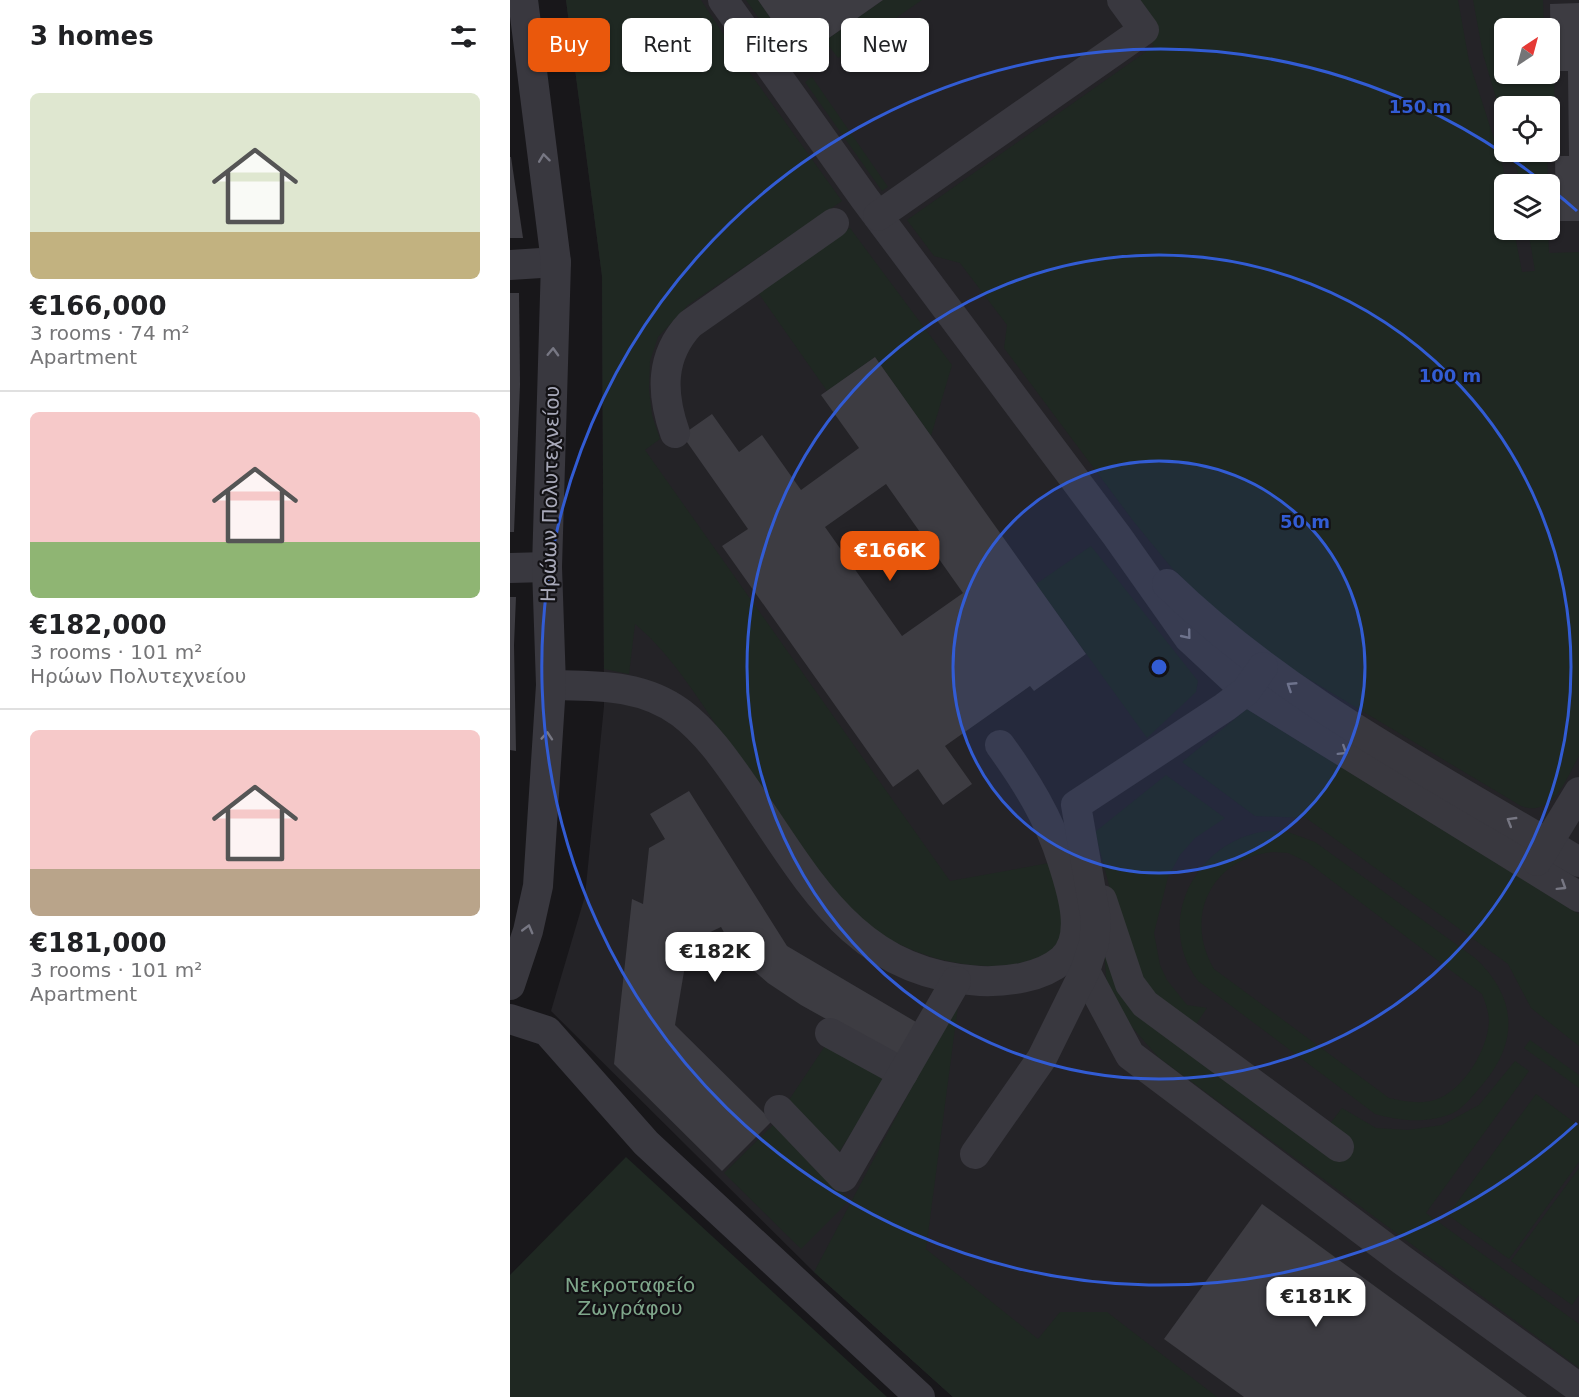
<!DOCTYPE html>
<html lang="en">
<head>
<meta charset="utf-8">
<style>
	:root { --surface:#fff; --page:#f6f6f6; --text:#202124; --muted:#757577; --line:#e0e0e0; --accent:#ea580c }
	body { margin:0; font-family:"DejaVu Sans",sans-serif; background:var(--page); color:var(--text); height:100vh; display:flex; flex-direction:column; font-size:22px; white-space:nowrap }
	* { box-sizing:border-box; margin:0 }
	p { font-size:20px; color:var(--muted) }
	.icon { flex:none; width:33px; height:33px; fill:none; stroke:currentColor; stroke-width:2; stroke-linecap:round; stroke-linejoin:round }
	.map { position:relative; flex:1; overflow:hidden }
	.details { display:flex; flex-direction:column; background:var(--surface); width:510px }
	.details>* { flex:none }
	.top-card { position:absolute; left:18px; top:18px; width:570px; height:54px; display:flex; gap:12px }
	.needle { width:39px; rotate:36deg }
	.tools { position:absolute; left:984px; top:18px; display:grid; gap:12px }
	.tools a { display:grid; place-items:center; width:66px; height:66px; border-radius:9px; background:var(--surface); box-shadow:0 2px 4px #0004; font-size:30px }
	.price { position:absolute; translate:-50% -51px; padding:0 14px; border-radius:12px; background:#fff; color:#222; font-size:20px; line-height:39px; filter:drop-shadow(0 2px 3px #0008) }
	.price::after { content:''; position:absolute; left:50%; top:36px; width:18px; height:14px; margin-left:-9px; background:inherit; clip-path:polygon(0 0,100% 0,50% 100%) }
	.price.selected { background:var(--accent); color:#fff }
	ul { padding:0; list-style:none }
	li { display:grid; align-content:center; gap:12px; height:318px; padding:0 30px }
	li+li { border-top:2px solid var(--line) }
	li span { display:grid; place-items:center; height:186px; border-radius:9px; color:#555 }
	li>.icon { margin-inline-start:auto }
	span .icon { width:108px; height:108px; fill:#fffc; stroke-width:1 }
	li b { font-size:26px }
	h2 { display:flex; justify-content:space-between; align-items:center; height:72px; padding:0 30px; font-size:26px }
	.pill { padding:0 21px; border-radius:9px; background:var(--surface); box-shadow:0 2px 4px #0004; font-size:21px; line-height:54px }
	.pill.selected { background:var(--accent); color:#fff }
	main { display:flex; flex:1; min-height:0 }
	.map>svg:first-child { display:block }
</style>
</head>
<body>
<main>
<section class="details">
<h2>3 homes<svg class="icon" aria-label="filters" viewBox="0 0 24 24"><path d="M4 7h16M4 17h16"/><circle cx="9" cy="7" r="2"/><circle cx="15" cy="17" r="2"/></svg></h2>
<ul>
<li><span style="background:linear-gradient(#dfe7d0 75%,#c2b280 0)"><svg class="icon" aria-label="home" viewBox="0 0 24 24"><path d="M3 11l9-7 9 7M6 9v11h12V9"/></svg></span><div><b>€166,000</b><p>3 rooms · 74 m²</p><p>Apartment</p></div></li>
<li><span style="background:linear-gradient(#f6c9c9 70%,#8fb573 0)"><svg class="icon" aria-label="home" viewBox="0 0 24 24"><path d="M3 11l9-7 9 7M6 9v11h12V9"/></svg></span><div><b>€182,000</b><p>3 rooms · 101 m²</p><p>Ηρώων Πολυτεχνείου</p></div></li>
<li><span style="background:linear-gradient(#f6c9c9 75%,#b9a48a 0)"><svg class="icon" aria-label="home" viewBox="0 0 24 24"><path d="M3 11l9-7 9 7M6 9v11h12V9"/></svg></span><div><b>€181,000</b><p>3 rooms · 101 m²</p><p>Apartment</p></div></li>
</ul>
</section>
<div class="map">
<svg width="1069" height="1397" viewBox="0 0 1069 1397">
	<rect width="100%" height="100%" fill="#18171a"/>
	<path fill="#242327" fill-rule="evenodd" d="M56 0H1069V1397H443L304 1272 41 1011 75 896 94 706 92 276ZM994 28H1040V74H994ZM994 106H1040V152H994ZM994 184H1040V230H994Z"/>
	<g fill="#1f2822" fill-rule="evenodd">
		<path d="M56 0H191L227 55 332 201 178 305 148 337 140 361 139 390 142 415 150 439 135 450 440 881 539 863C546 887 567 939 536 954 509 968 476 968 447 963 404 955 360 934 329 901 314 885 302 863 290 845 267 813 244 781 222 749 192 705 166 659 125 624L119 674 94 669 92 276Z"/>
		<path d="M236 0H248L289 59 281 65Z"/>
		<path d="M373 0H412L328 58 315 41Z"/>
		<path d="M612 0H948L959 61 993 167 996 184 994 230H1004L1012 272 1025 271 1018 230H1038L1039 253 1069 252V756C1056 779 1043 818 1011 806L770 662 705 610 661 567 624 522 494 348 497 325 450 263 424 256 397 220 644 46Z"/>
		<path d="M963 0H1033L1034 28H994V74H1034L1035 80H1044L1045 123H1040V106H994V125L973 54Z"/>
		<path d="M302 77 378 187 372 191 295 82Z"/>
		<path d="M1003 152H1037L1038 184H1010Z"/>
		<path d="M340 228 442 365 421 436 365 357 317 391 247 291Z"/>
		<path d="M581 546 688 681 686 692 637 738 526 584Z"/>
		<path d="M737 709 1069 914V1046L1021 1008 998 964 796 818 745 816 672 762Z"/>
		<path d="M656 775 715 818 685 838 670 855 658 877 644 933 650 965 657 980 677 1005 697 1008 685 1026 637 991 620 965 585 832Z"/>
		<path d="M758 831 778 832 805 842 965 958C1006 996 1010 1040 973 1084 964 1094 955 1107 943 1113 919 1124 889 1121 865 1114L688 981C643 921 687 839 758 831ZM763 852 778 853 797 862 972 994C975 1002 979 1012 979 1021 978 1048 956 1086 930 1098 914 1105 896 1102 879 1098L704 969C673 916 702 858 763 852Z"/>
		<path d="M590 897 611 977 819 1125 832 1108 866 1128 898 1130 932 1125 969 1105 1005 1061 1019 1071 916 1213 1069 1324V1368L648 1057 614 1018 597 990Z"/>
		<path d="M449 998 416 1249 528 1339 550 1312H597L707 1397H443L304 1272Z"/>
		<path d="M321 1037 381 1070 324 1160 273 1109Z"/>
		<path d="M1020 1040 1069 1075V1088L1014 1048Z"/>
		<path d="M1026 1094 1069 1126V1162L999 1259 938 1215Z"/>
		<path d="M264 1124 340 1200 291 1249 214 1173Z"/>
		<path d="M116 1157 377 1397H0V1275Z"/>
		<path d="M1069 1168V1295L1062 1305 1001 1261Z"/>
	</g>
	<g fill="#3d3c42" fill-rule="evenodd">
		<path d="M248 0H373L289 59Z"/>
		<path d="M1069 3V221H1046L1045 156H1059L1058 71H1041L1040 4Z"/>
		<path d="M0 157H1L13 238H0Z"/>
		<path d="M0 293H9L10 385 4 532H0Z"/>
		<path d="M365 357 576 654 524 691 520 686 435 746 462 784 433 805 408 769 383 787 212 546 238 529 172 435 202 414 229 452 252 435 291 490 349 448 311 395ZM376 484 453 593 392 636 315 527Z"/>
		<path d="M0 597H6L4 645 6 751 0 750Z"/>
		<path d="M179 791 277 946 406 1022 386 1058 291 1005 258 983 227 956 211 927 179 942 165 1025 262 1121 212 1171 104 1064 122 899 133 904 139 848 155 839 140 814Z"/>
		<path d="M752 1204 1017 1397H734L654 1339Z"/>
	</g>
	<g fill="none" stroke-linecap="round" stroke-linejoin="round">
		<g stroke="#39383f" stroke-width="30">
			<path d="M213 0 355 199 607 536 679 638 736 691 1069 897"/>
			<path d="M368 216 634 30 612 0"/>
			<path d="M0 265 46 262"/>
			<path d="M165 433C151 393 150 356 180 324L324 223"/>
			<path d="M0 568 37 567"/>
			<path d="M657 584C776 700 928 777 1069 862"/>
			<path d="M41 685C87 686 132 684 171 713 196 732 215 759 233 785 297 877 343 975 470 981 496 982 531 978 552 960 578 937 561 888 552 860 539 818 516 781 490 745"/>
			<path d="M1027 861 1069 792"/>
			<path d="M592 900 620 984 635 1004 829 1147"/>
			<path d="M575 971 620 1055 892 1260 1069 1388"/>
			<path d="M0 985 18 931 28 886 41 685 37 567 46 262 13 0"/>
			<path d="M0 1019 37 1031 136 1143 410 1397"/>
			<path d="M320 1033 393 1073"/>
			<path d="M269 1110 333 1177 446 981"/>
			<path d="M465 1154 532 1058 575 971 584 943 586 920 566 805 715 707 736 691 753 667"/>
		</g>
	</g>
	<defs><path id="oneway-chevron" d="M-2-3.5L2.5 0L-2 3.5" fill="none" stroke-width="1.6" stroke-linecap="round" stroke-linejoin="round" transform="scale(1.5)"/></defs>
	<g stroke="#777783">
		<use href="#oneway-chevron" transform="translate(34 158) rotate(-97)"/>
		<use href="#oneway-chevron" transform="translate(43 352) rotate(-88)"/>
		<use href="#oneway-chevron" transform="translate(677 635) rotate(51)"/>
		<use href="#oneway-chevron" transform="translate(781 686) rotate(-147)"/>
		<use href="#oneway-chevron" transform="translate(37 736) rotate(-86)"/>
		<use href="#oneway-chevron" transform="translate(833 751) rotate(32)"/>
		<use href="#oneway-chevron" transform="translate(1001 821) rotate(-149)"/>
		<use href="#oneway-chevron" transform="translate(1052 886) rotate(32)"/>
		<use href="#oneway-chevron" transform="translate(18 929) rotate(-75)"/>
	</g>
	<circle cx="649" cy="667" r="206" fill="#325cd4" fill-opacity=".12"/>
	<g fill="none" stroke="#325cd4" stroke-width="3">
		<circle cx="649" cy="667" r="206"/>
		<circle cx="649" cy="667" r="412"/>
		<path d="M1067 1123A618 618 0 1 1 1034 183M1042 190A618 618 0 0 1 1067 211"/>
	</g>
	<g text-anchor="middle" stroke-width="4.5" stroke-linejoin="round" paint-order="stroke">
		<g font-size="20" fill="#a9aaba" stroke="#131215">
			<text transform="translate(40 494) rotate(-89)" y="7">Ηρώων Πολυτεχνείου</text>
		</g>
		<g font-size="20" fill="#7fa78b" stroke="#131215">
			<text x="120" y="1292">Νεκροταφείο<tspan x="120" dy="23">Ζωγράφου</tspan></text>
		</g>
	</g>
	<circle cx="649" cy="667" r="9" fill="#325cd4" stroke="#131215" stroke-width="3"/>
	<g font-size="18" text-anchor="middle" font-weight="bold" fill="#325cd4" stroke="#131215" stroke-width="4.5" stroke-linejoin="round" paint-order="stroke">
		<text x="910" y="113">150 m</text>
		<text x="940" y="382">100 m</text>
		<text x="795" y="528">50 m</text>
	</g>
</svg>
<div class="tools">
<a><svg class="needle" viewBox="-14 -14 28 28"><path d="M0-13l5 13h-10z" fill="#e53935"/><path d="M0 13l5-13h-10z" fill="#757577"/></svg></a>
<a><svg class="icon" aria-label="locate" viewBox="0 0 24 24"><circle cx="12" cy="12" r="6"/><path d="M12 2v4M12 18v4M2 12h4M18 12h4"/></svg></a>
<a><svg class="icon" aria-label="layers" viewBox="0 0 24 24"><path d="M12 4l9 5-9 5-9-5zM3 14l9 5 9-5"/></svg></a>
</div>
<b class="price selected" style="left:380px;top:582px">€166K</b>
<b class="price" style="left:205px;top:983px">€182K</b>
<b class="price" style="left:806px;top:1328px">€181K</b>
<div class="top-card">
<a class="pill selected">Buy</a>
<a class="pill">Rent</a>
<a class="pill">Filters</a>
<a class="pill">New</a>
</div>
</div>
</main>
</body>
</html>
